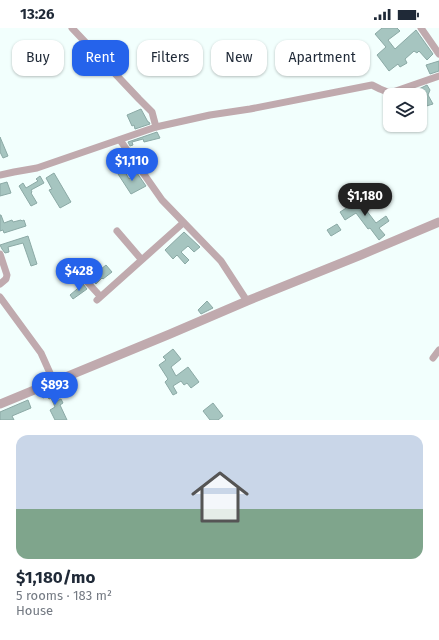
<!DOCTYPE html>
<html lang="en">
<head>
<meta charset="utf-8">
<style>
	:root { --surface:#fff; --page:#f2f2f3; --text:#1f2937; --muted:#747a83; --line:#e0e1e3; --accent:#2563eb }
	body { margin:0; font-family:"Fira Sans",sans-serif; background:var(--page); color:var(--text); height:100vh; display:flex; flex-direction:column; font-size:15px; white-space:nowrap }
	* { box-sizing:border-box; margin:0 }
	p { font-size:13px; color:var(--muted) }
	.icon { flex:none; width:22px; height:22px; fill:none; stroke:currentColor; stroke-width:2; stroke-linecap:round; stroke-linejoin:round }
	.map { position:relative; height:392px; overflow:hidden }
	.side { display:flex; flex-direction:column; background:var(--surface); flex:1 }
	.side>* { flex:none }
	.guide { position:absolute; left:12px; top:12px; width:415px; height:36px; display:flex; gap:8px }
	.controls { position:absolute; left:383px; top:60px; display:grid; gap:8px }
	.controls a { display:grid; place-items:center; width:44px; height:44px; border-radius:8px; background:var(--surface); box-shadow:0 1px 3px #0004; font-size:20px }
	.price { position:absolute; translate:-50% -34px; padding:0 9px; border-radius:14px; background:var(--accent); color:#fff; font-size:13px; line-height:26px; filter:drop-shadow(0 1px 2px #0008) }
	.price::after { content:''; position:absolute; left:50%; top:24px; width:12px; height:9px; margin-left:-6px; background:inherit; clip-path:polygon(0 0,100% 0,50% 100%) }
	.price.current { background:#222; color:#fff }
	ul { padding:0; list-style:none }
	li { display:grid; align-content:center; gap:8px; height:212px; padding:0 16px }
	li+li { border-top:1px solid var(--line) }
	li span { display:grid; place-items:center; height:124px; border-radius:12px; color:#555 }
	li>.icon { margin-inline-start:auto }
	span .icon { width:72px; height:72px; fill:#fffc; stroke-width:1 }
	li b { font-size:17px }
	.chip { padding:0 14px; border-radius:12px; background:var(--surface); box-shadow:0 1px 3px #0004; font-size:14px; line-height:36px }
	.chip.current { background:var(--accent); color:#fff }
	.status { display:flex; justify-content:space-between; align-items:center; height:28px; padding:0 20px; background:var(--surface); direction:ltr }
	.status svg { height:11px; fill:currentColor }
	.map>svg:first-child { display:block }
</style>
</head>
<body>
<div class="status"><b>13:26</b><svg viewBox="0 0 49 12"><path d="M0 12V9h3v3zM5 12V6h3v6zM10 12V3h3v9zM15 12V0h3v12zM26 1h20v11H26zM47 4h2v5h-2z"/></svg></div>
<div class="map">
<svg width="439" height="392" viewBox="0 0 439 392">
	<rect width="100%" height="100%" fill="#f2fffd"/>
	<g fill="#a6c5c0" stroke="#8ba9a5">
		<path d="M382 0H397L400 3 388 12 395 21 416 2 433 26 427 32 419 23 417 25 414 23 405 31 407 35 400 39 398 36 389 43 377 27 386 19 375 6Z"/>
		<path d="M439 33V43L430 46 426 37Z"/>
		<path d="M427 57 430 62 428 67 433 76 420 80V67H418L419 66 417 62Z"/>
		<path d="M141 81 148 94H149L150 96 135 101 134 97 132 98 127 87Z"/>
		<path d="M157 104 160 110 144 114 143 111 132 114 133 117 130 118 128 114Z"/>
		<path d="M0 109 8 128 3 130 0 124Z"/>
		<path d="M124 142 129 151 137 145 146 158 131 166 118 146Z"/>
		<path d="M54 145 71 174 60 180 49 162 52 161 46 150Z"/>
		<path d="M40 148 44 155 31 162 32 164 31 165 37 175 31 178 19 158 23 155 26 160 38 153 36 151Z"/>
		<path d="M7 154 11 165 0 168V156Z"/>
		<path d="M366 170 372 179 366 182 376 195 386 188 389 193 379 200 385 207 379 212 370 200 368 201 356 185 345 192 340 184 359 172 360 173Z"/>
		<path d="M0 187H1L4 195 12 192 13 194 21 192 22 193 24 192 26 198 4 205 3 202 0 203Z"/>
		<path d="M337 196 341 202 331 208 327 202Z"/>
		<path d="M184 204 200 219 194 224 188 218 181 224 189 232 185 236 177 227 173 231 165 222Z"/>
		<path d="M28 208 37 236 31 238 23 215 8 219 9 224 5 225 2 221 0 217Z"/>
		<path d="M106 237 112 244 103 251 102 250 96 256 90 250Z"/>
		<path d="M83 256 87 261 73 271 70 267Z"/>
		<path d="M207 273 213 280 201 286 198 282Z"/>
		<path d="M173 321 181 331 171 339 176 348 188 339 199 354 191 360 187 355 184 357 181 353 173 358 177 365 173 367 165 354 168 351 159 337 166 332 163 329Z"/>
		<path d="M51 361 57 373 61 371 63 375 60 377 67 392H55L50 382 55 379 51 370 49 371 47 368 43 370 41 366Z"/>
		<path d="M28 372 31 380 12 388 14 392H0V384Z"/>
		<path d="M213 375 223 388 218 392H210L203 383Z"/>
	</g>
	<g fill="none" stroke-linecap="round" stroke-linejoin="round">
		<g stroke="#c0aaae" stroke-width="7">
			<path d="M421 0 439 26"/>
			<path d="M156 99 210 87 250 81 372 57 380 61 390 65 439 48"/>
			<path d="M120 112 162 172 221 233 247 273"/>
			<path d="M0 147 14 144 37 140 156 99 152 84 139 71 72 0"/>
			<path d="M117 203 141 231"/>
			<path d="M0 226 7 247 6 251 0 256"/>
			<path d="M79 245 100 268"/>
			<path d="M0 269 41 325 54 354"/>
			<path d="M97 272 183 195"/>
			<path d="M433 330 439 322"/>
		</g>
		<path stroke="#c0aaae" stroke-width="9" d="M0 376 170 306 247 273 361 227 439 194"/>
	</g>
</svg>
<div class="controls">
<a><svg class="icon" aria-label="layers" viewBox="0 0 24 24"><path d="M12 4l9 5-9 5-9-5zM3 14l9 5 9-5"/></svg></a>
</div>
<b class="price" style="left:132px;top:154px">$1,110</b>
<b class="price current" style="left:365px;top:189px">$1,180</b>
<b class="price" style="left:79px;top:264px">$428</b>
<b class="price" style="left:55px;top:378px">$893</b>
<div class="guide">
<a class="chip">Buy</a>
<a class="chip current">Rent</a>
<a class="chip">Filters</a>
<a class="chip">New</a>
<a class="chip">Apartment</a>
</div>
</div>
<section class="side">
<ul>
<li><span style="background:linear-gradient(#c9d6e8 60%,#7fa58c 0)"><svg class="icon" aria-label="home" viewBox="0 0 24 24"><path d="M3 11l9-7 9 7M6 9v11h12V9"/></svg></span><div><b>$1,180/mo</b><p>5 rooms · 183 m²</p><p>House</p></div></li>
</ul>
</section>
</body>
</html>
